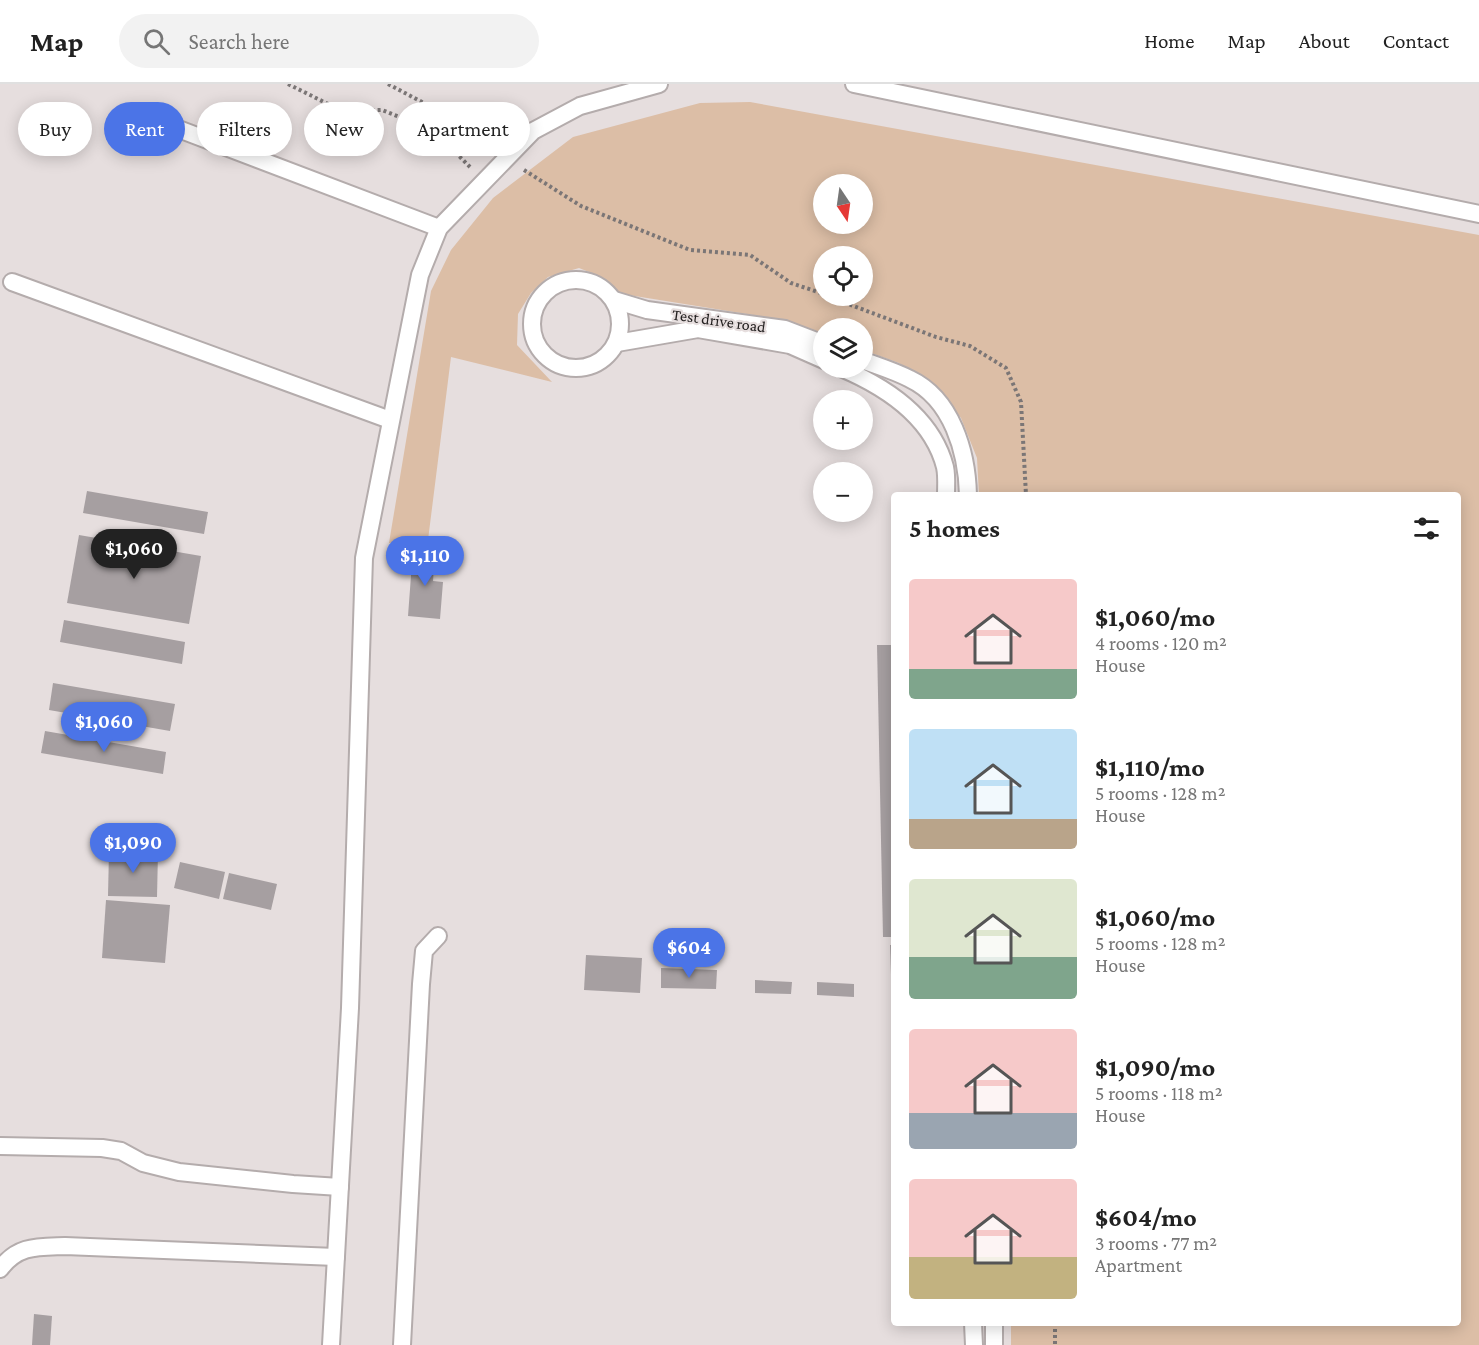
<!DOCTYPE html>
<html lang="en">
<head>
<meta charset="utf-8">
<style>
	:root { --surface:#fff; --page:#f2f2f2; --text:#222; --muted:#767676; --line:#e0e0e0; --accent:#4b74e7 }
	body { margin:0; font-family:"Crimson Pro",serif; background:var(--page); color:var(--text); height:100vh; display:flex; flex-direction:column; font-size:22px; white-space:nowrap }
	* { box-sizing:border-box; margin:0 }
	p { font-size:20px; color:var(--muted) }
	.icon { flex:none; width:33px; height:33px; fill:none; stroke:currentColor; stroke-width:2; stroke-linecap:round; stroke-linejoin:round }
	.map { position:relative; flex:1; overflow:hidden }
	.side { position:absolute; left:891px; top:408px; width:570px; height:834px; display:flex; flex-direction:column; background:var(--surface); border-radius:6px; box-shadow:0 3px 15px #0003 }
	.side>* { flex:none }
	.banner { position:absolute; left:18px; top:18px; width:570px; height:54px; display:flex; gap:12px }
	.needle { width:39px; rotate:167deg }
	.buttons { position:absolute; left:813px; top:90px; display:grid; gap:12px }
	.buttons a { display:grid; place-items:center; width:60px; height:60px; border-radius:50%; background:var(--surface); box-shadow:0 3px 15px #0003; font-size:30px }
	.price { position:absolute; translate:-50% -51px; padding:0 14px; border-radius:21px; background:var(--accent); color:#fff; font-size:20px; line-height:39px; filter:drop-shadow(0 2px 3px #0008) }
	.price::after { content:''; position:absolute; left:50%; top:36px; width:18px; height:14px; margin-left:-9px; background:inherit; clip-path:polygon(0 0,100% 0,50% 100%) }
	.price.selected { background:#222; color:#fff }
	ul { padding:0; list-style:none }
	li { display:flex; align-items:center; gap:18px; height:150px; padding:0 18px }
	li span { display:grid; place-items:center; flex:none; width:168px; height:120px; border-radius:6px; color:#555 }
	li>.icon { margin-inline-start:auto }
	span .icon { width:72px; height:72px; fill:#fffc; stroke-width:1 }
	li b { font-size:26px }
	h2 { display:flex; justify-content:space-between; align-items:center; height:72px; padding:0 18px; font-size:26px }
	.pill { padding:0 21px; border-radius:27px; background:var(--surface); box-shadow:0 3px 15px #0003; font-size:21px; line-height:54px }
	.pill.selected { background:var(--accent); color:#fff }
	header { display:flex; align-items:center; gap:36px; box-sizing:border-box; height:84px; padding:0 30px; background:var(--surface); border-bottom:2px solid var(--line) }
	header strong { font-size:28px }
	nav { display:flex; gap:33px; margin-inline-start:auto; font-size:21px }
	.search { width:420px; height:54px; background:var(--page); display:flex; align-items:center; gap:15px; box-sizing:border-box; padding:0 21px; border-radius:33px; color:var(--muted); font-size:22px }
	.map>svg:first-child { display:block }
</style>
</head>
<body>
<header>
<strong>Map</strong>
<div class="search"><svg class="icon" aria-label="search" viewBox="0 0 24 24"><circle cx="10" cy="10" r="6"/><path d="M15 15l6 6"/></svg>Search here</div>
<nav><a>Home</a><a>Map</a><a>About</a><a>Contact</a></nav>
</header>
<div class="map">
<svg width="1479" height="1261" viewBox="0 0 1479 1261">
	<rect width="100%" height="100%" fill="#e6dede"/>
	<path fill="#dcbea6" fill-rule="evenodd" d="M750 18 1479 151V1261H1011V1239H1458V411H979L977 374 961 334 940 307 899 279 863 266 862 244H824L823 253 766 233 616 209 599 192 579 184 548 193 531 209 518 230 517 261 552 298 451 273 428 456 389 459 431 207 451 166 493 114 573 53 700 19ZM824 100H862V140H824ZM824 172H862V212H824Z"/>
	<g fill="#a69fa1">
		<path d="M87 407 208 428 204 450 83 429Z"/>
		<path d="M79 451 201 472 189 540 67 519Z"/>
		<path d="M413 465 435 467 433 497 443 498 440 535 408 532Z"/>
		<path d="M64 536 185 558 182 580 60 558Z"/>
		<path d="M877 561H894V853H883Z"/>
		<path d="M53 599 175 620 170 647 49 626Z"/>
		<path d="M45 647 166 668 163 690 41 669Z"/>
		<path d="M109 767 158 768 157 813 108 812Z"/>
		<path d="M180 778 225 788 219 815 174 804Z"/>
		<path d="M229 789 277 800 271 826 223 815Z"/>
		<path d="M106 816 170 821 165 879 102 874Z"/>
		<path d="M890 861H894V919H892Z"/>
		<path d="M586 871 642 874 640 909 584 906Z"/>
		<path d="M661 884 717 886 716 905 661 904Z"/>
		<path d="M755 896 792 898 791 910 755 909Z"/>
		<path d="M817 898 854 900V913L817 911Z"/>
		<path d="M34 1230 52 1232 50 1261H32Z"/>
	</g>
	<g fill="none" stroke-linecap="round" stroke-linejoin="round">
		<defs>
			<g id="service">
				<path d="M854 0 1479 130"/>
				<path d="M168 41 439 144"/>
				<circle cx="576" cy="240" r="44"/>
				<path d="M12 198 390 336"/>
				<path d="M614 216 647 226 785 245 824 260"/>
				<path d="M617 259 698 245 790 261 824 276"/>
				<path d="M862 276C878 282 895 287 910 295 952 315 967 368 968 411"/>
				<path d="M841 284C886 303 932 333 945 383 947 392 946 402 946 411"/>
				<path d="M0 1062 102 1064 121 1067 143 1079 179 1088 293 1100 340 1103"/>
				<path d="M0 1185C18 1161 37 1163 65 1162L336 1173"/>
				<path d="M973 1239 974 1261"/>
				<path d="M994 1239V1261"/>
				<path d="M331 1261 350 924 364 474 420 191 439 144 533 47 580 22 659 0"/>
				<path d="M402 1261 421 900 424 867 438 852"/>
			</g>
		</defs>
		<use href="#service" stroke="#b4acac" stroke-width="20"/>
		<g stroke="#7b7676" stroke-width="4" stroke-dasharray="3 3" stroke-linecap="butt">
			<path d="M288 0 342 27 382 26 422 42 442 55 470 83"/>
			<path d="M388 0 452 34 491 63"/>
			<path d="M422 42 437 26"/>
			<path d="M524 86 581 122 690 166 750 171 791 199 824 210"/>
			<path d="M827 212 936 253 970 262 1006 284 1021 318 1026 411"/>
			<path d="M1055 1239V1261"/>
		</g>
		<use href="#service" stroke="#fff" stroke-width="16"/>
	</g>
	<g text-anchor="middle" stroke-width="4.5" stroke-linejoin="round" paint-order="stroke">
		<g font-size="16" fill="#232020" stroke="#e6dede">
			<text transform="translate(719 236) rotate(8)" y="6">Test drive road</text>
		</g>
	</g>
</svg>
<div class="buttons">
<a><svg class="needle" viewBox="-14 -14 28 28"><path d="M0-13l5 13h-10z" fill="#e53935"/><path d="M0 13l5-13h-10z" fill="#767676"/></svg></a>
<a><svg class="icon" aria-label="locate" viewBox="0 0 24 24"><circle cx="12" cy="12" r="6"/><path d="M12 2v4M12 18v4M2 12h4M18 12h4"/></svg></a>
<a><svg class="icon" aria-label="layers" viewBox="0 0 24 24"><path d="M12 4l9 5-9 5-9-5zM3 14l9 5 9-5"/></svg></a>
<a>+</a>
<a>−</a>
</div>
<b class="price selected" style="left:134px;top:496px">$1,060</b>
<b class="price" style="left:425px;top:503px">$1,110</b>
<b class="price" style="left:104px;top:669px">$1,060</b>
<b class="price" style="left:133px;top:790px">$1,090</b>
<b class="price" style="left:689px;top:895px">$604</b>
<div class="banner">
<a class="pill">Buy</a>
<a class="pill selected">Rent</a>
<a class="pill">Filters</a>
<a class="pill">New</a>
<a class="pill">Apartment</a>
</div>
<section class="side">
<h2>5 homes<svg class="icon" aria-label="filters" viewBox="0 0 24 24"><path d="M4 7h16M4 17h16"/><circle cx="9" cy="7" r="2"/><circle cx="15" cy="17" r="2"/></svg></h2>
<ul>
<li><span style="background:linear-gradient(#f6c9c9 75%,#7fa58c 0)"><svg class="icon" aria-label="home" viewBox="0 0 24 24"><path d="M3 11l9-7 9 7M6 9v11h12V9"/></svg></span><div><b>$1,060/mo</b><p>4 rooms · 120 m²</p><p>House</p></div></li>
<li><span style="background:linear-gradient(#bfe0f5 75%,#b9a48a 0)"><svg class="icon" aria-label="home" viewBox="0 0 24 24"><path d="M3 11l9-7 9 7M6 9v11h12V9"/></svg></span><div><b>$1,110/mo</b><p>5 rooms · 128 m²</p><p>House</p></div></li>
<li><span style="background:linear-gradient(#dfe7d0 65%,#7fa58c 0)"><svg class="icon" aria-label="home" viewBox="0 0 24 24"><path d="M3 11l9-7 9 7M6 9v11h12V9"/></svg></span><div><b>$1,060/mo</b><p>5 rooms · 128 m²</p><p>House</p></div></li>
<li><span style="background:linear-gradient(#f6c9c9 70%,#9aa5b1 0)"><svg class="icon" aria-label="home" viewBox="0 0 24 24"><path d="M3 11l9-7 9 7M6 9v11h12V9"/></svg></span><div><b>$1,090/mo</b><p>5 rooms · 118 m²</p><p>House</p></div></li>
<li><span style="background:linear-gradient(#f6c9c9 65%,#c2b280 0)"><svg class="icon" aria-label="home" viewBox="0 0 24 24"><path d="M3 11l9-7 9 7M6 9v11h12V9"/></svg></span><div><b>$604/mo</b><p>3 rooms · 77 m²</p><p>Apartment</p></div></li>
</ul>
</section>
</div>
</body>
</html>
